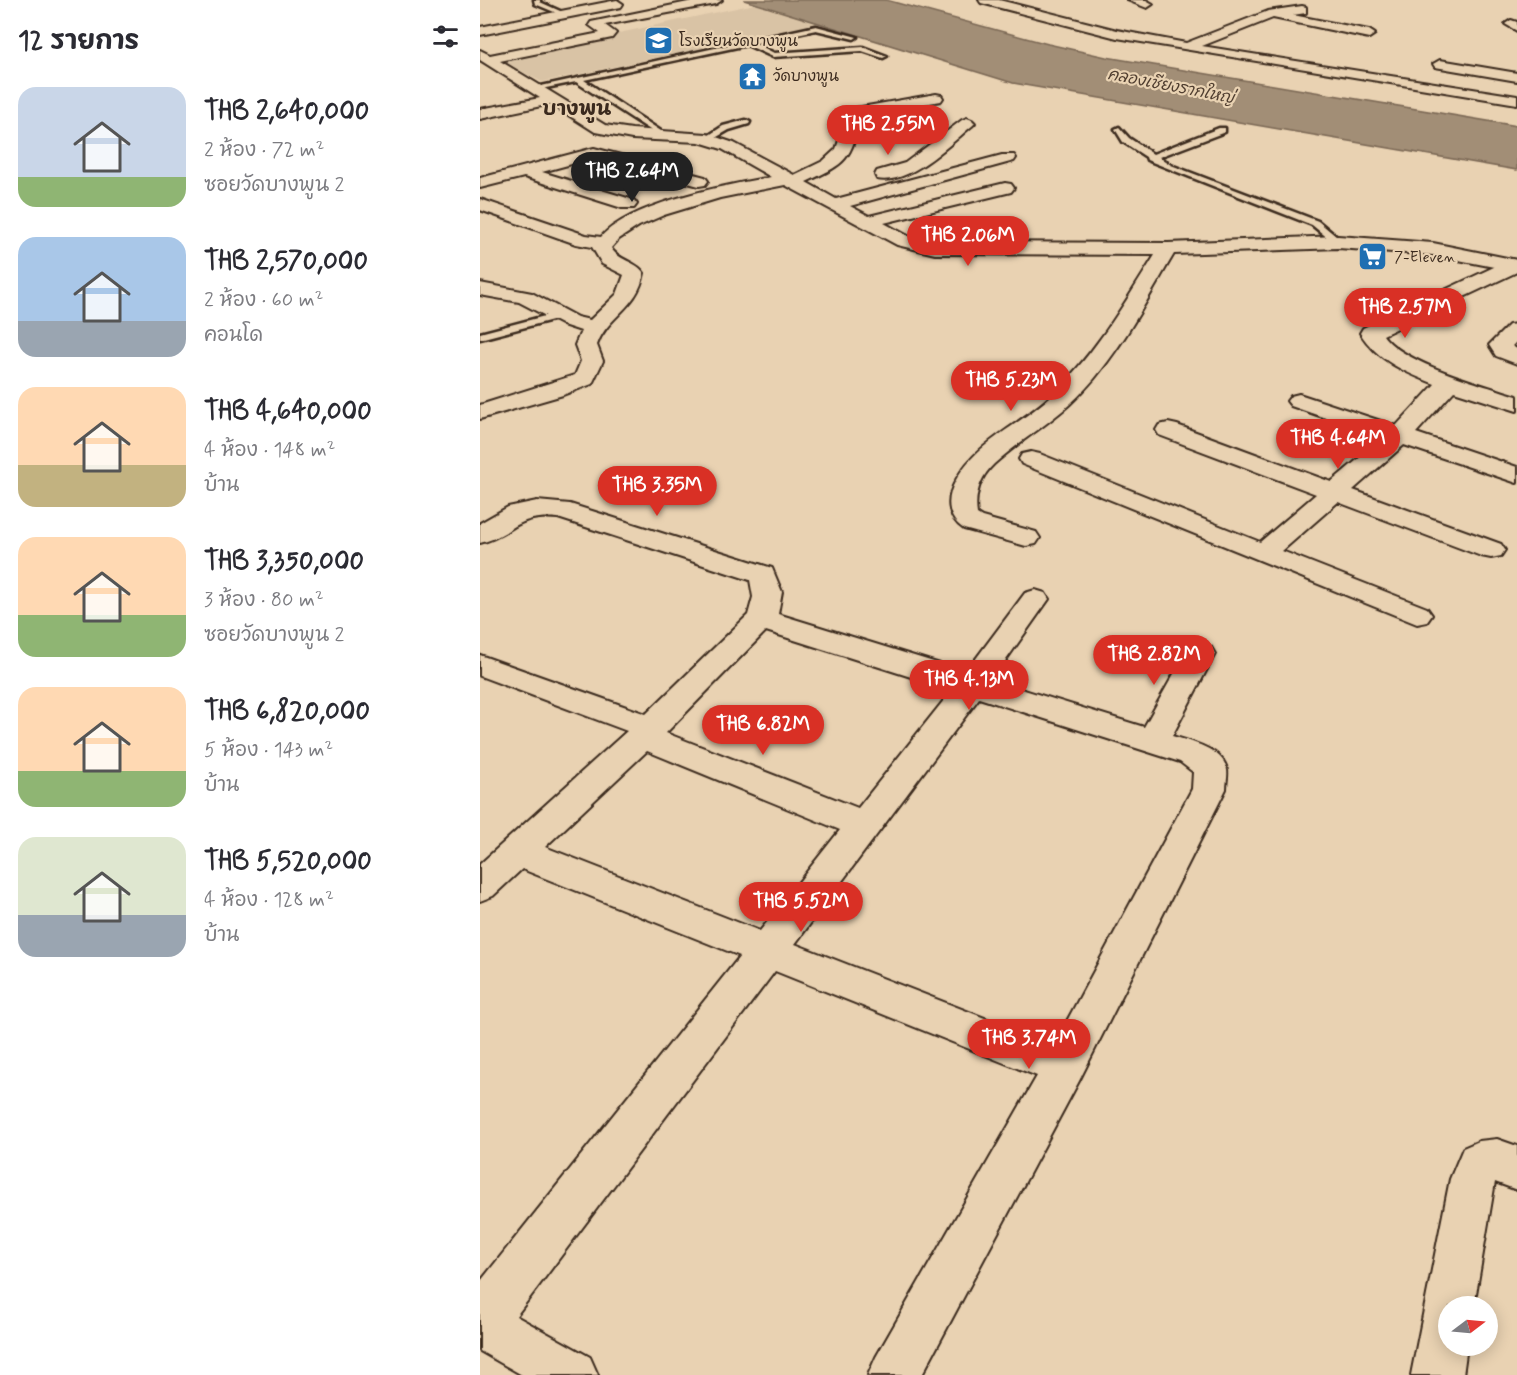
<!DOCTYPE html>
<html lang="th">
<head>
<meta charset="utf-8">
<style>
	:root { --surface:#fff; --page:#f7f7f7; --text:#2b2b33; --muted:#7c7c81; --accent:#d93025 }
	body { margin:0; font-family:Mynerve,"Playpen Sans Thai",sans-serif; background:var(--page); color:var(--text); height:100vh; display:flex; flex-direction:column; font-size:22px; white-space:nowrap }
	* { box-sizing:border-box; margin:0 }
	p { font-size:20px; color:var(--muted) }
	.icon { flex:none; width:33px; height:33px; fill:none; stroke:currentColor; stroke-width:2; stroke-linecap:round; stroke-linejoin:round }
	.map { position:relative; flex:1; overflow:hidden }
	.details { display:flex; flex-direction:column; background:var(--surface); width:480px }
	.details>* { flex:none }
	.needle { width:39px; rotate:74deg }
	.buttons { position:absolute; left:958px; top:1296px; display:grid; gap:12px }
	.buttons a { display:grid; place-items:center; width:60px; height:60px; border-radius:50%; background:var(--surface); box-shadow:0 3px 15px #0003; font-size:30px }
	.price { position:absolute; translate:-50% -51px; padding:0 14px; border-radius:21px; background:var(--accent); color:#fff; font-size:20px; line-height:39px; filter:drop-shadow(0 2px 3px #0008) }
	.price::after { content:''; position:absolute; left:50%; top:36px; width:18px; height:14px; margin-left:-9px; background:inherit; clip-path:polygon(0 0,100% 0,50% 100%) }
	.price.active { background:#222; color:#fff }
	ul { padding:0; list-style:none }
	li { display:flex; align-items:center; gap:18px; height:150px; padding:0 18px }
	li span { display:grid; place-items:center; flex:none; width:168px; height:120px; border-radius:18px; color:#555 }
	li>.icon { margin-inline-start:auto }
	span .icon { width:72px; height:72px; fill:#fffc; stroke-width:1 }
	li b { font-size:26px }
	h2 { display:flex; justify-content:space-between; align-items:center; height:72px; padding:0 18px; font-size:26px }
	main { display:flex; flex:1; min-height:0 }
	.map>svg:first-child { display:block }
</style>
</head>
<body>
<main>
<section class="details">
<h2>12 รายการ<svg class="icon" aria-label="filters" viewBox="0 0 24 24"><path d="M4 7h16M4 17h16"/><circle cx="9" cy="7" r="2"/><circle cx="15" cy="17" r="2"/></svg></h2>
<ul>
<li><span style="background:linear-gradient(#c9d6e8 75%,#8fb573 0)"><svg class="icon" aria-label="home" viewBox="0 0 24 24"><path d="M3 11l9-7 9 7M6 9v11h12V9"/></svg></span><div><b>THB 2,640,000</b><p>2 ห้อง · 72 m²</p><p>ซอยวัดบางพูน 2</p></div></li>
<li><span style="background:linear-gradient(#a9c7e8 70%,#9aa5b1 0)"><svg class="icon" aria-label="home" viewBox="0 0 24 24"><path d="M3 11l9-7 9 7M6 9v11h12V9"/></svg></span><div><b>THB 2,570,000</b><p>2 ห้อง · 60 m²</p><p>คอนโด</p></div></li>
<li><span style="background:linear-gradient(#ffd9b3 65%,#c2b280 0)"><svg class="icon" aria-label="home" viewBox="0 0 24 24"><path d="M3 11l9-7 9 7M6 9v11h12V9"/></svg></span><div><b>THB 4,640,000</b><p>4 ห้อง · 148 m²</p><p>บ้าน</p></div></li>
<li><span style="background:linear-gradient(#ffd9b3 65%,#8fb573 0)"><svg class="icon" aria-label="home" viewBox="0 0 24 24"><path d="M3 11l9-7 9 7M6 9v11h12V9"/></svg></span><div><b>THB 3,350,000</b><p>3 ห้อง · 80 m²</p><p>ซอยวัดบางพูน 2</p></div></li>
<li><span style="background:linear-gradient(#ffd9b3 70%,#8fb573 0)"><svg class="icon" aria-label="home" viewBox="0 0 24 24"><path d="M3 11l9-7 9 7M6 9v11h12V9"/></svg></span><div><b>THB 6,820,000</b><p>5 ห้อง · 143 m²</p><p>บ้าน</p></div></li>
<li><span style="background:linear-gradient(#dfe7d0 65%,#9aa5b1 0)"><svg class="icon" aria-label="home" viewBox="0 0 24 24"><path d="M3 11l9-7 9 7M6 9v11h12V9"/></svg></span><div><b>THB 5,520,000</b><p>4 ห้อง · 128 m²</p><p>บ้าน</p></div></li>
</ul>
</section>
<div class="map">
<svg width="1037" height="1375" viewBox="0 0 1037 1375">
	<rect width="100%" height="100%" fill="#e9d2b2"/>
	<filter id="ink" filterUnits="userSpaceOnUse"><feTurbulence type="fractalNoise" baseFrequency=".0167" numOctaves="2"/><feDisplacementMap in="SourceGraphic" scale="12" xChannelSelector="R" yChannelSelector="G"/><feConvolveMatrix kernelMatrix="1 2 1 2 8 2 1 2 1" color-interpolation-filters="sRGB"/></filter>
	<g filter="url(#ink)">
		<path fill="#d9c3a5" d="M275 4 339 24 62 82 18 59Z"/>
		<path fill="#a28e76" stroke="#796653" stroke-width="1.5" d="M264 0H406L568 44 626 57 1037 126V170L533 83Z"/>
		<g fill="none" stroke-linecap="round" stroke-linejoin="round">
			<defs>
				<g id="service">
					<path d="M54 0H60V2L89 15 84 16 55 4Z"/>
					<path d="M336 26 377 37 374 39 336 30 275 43 294 53 383 47 407 56 403 58 382 51 293 57 267 45 104 80 184 133 185 135 181 137 96 82 56 90 52 88Z"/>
					<path d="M266 120 270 122 269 124 249 130 230 141 223 139 243 126Z"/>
					<path d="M639 127 649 138 673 154 739 128H745V132L679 157 691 165 838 221 863 242 855 244 832 225 667 160 666 157 643 142 635 129Z"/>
					<path d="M80 312 84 313V317L0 339V333Z"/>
				</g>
				<g id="minor">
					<path d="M137 0 143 4 141 7 0 35V27Z"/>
					<path d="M218 0H242L236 4 125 25 136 33 132 38 20 61 125 125 152 129 227 134 254 143 314 175 343 161 356 149 370 109 456 94 461 95 463 98 461 101 382 115C369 161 369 162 326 182L356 199 522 155H534L536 158 534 161 370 206 389 216 525 183 531 184 534 188 531 192 404 223 430 237 455 242 688 243 858 236 953 243 1037 260V272L903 335C923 364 1004 385 1037 396V411L974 391 936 433 1037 467V483L924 445 873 490 1021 544 1025 550 1021 556 1011 558 1001 556 858 502 802 551 947 608 952 615 947 622 937 624 542 464 539 459 542 454 551 452 560 454 780 542 836 494 679 435 676 430 679 425 688 423 697 425 851 482 903 438 811 406 807 401 811 396 819 394 916 426 955 384C925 372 898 361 880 333L883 328 1014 267 953 255 858 248 694 254C663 306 635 363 590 404 566 426 538 442 514 464 500 477 494 495 497 514L502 517 556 532 560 538 556 544 546 546 484 529C466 517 466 498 476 480 496 441 545 423 575 392 617 351 644 304 675 255L455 254 417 245 305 185 240 198 184 215 159 226 139 239 131 248C139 261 156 261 164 273 158 308 127 316 117 345L123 361 112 384 83 395 0 419V405L95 375 101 361 95 345 101 331 83 325 39 302 0 295V283L52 293 97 317 110 320 137 294 144 275 122 264 112 247 96 244 0 210V199L106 235 121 237C151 203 246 185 291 177L242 149 219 142 152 139 115 132 71 104 0 119V109L60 98 0 60V50L10 55 120 33 109 25 111 22Z"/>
					<path d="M499 0H519L637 30 706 43 788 11 822 6 826 7V13L813 15 889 30 895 34 889 38 793 18 722 46 1037 96V104L637 38 501 3Z"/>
					<path d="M647 0H666L673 4 667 8Z"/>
					<path d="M1031 20 1037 22V31L1025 24Z"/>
					<path d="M960 60 1037 73V81L955 67 953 64Z"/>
					<path d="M487 118 492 120 495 123 492 126C470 144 428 186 397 179L395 175 397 171 425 163 482 120Z"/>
					<path d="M114 148 225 177 228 181 225 185 219 186 114 158 62 172 154 200 157 204 154 208H142L44 177 0 188V178Z"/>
					<path d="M1037 324V341L1032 346 1037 349V364L1016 356 1009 345 1029 325Z"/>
					<path d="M57 501 90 504 292 568 302 592 298 614 486 672 545 593 555 590 565 593 569 599 512 680 664 727 709 647 720 644 731 647 735 654 692 736C709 741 744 749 747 770 748 776 746 783 746 789L599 1081 442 1375H388L396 1357 557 1076 295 971 36 1316 110 1357 118 1375H42L0 1351V1282L260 956 42 869 13 896 0 901V864L147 731 0 676V655L166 714 268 615 273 597 270 580 78 518C34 514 34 535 0 543V523L28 507ZM286 631 472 690 378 808 186 733ZM499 698 700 762 713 772 712 789 574 1045 315 944ZM167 751 360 830 280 931 65 847Z"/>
					<path d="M1017 1139 1037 1146V1190L1015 1182 994 1306H969V1346H987L983 1375H931L970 1179 983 1148 999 1141Z"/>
				</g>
			</defs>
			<use href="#service" stroke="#3b2a1e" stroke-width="5"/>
			<use href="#minor" stroke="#3b2a1e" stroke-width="4"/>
			<use href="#service" fill="#e9d2b2" fill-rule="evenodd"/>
			<use href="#minor" fill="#e9d2b2" fill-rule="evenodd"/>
		</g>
	</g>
	<defs>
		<symbol id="school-square" viewBox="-11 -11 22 22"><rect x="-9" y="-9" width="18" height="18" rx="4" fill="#1f6fb2" stroke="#e9d2b2"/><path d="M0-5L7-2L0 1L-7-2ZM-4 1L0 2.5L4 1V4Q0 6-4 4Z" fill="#fff"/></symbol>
		<symbol id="temple-square" viewBox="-11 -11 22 22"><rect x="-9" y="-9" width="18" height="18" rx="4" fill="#1f6fb2" stroke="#e9d2b2"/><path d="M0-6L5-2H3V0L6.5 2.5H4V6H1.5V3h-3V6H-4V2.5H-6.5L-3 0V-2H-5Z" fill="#fff"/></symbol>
		<symbol id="supermarket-square" viewBox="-11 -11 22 22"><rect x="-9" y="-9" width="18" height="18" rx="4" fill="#1f6fb2" stroke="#e9d2b2"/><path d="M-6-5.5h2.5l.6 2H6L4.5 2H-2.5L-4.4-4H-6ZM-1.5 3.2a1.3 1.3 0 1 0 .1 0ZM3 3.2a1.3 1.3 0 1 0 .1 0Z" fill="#fff"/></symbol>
	</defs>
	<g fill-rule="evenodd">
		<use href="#school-square" x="162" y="24" width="33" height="33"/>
		<use href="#temple-square" x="256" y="60" width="33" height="33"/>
		<use href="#supermarket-square" x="876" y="240" width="33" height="33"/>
	</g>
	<g text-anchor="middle" stroke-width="4.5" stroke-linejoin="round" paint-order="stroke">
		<g font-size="15" fill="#3b2a1e" stroke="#e9d2b2" text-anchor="start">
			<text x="199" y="46">โรงเรียนวัดบางพูน</text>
			<text x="293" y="81">วัดบางพูน</text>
			<text x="914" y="262">7-Eleven</text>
		</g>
		<g font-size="16" font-style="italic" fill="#503e30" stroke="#e9d2b2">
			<text transform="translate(691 85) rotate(11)" y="6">คลองเชียงรากใหญ่</text>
		</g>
		<g font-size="20" font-weight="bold" fill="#3b2a1e" stroke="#e9d2b2">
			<text x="97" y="115">บางพูน</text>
		</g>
	</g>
</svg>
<div class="buttons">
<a><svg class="needle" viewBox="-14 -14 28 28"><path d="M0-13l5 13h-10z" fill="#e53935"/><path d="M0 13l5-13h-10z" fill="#7c7c81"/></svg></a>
</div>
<b class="price" style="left:408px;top:156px">THB 2.55M</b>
<b class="price active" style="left:152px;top:203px">THB 2.64M</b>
<b class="price" style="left:488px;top:267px">THB 2.06M</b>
<b class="price" style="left:925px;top:339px">THB 2.57M</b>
<b class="price" style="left:531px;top:412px">THB 5.23M</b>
<b class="price" style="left:858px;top:470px">THB 4.64M</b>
<b class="price" style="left:177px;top:517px">THB 3.35M</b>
<b class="price" style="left:674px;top:686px">THB 2.82M</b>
<b class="price" style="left:489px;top:711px">THB 4.13M</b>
<b class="price" style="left:283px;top:756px">THB 6.82M</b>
<b class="price" style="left:321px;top:933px">THB 5.52M</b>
<b class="price" style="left:549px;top:1070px">THB 3.74M</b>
</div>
</main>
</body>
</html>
